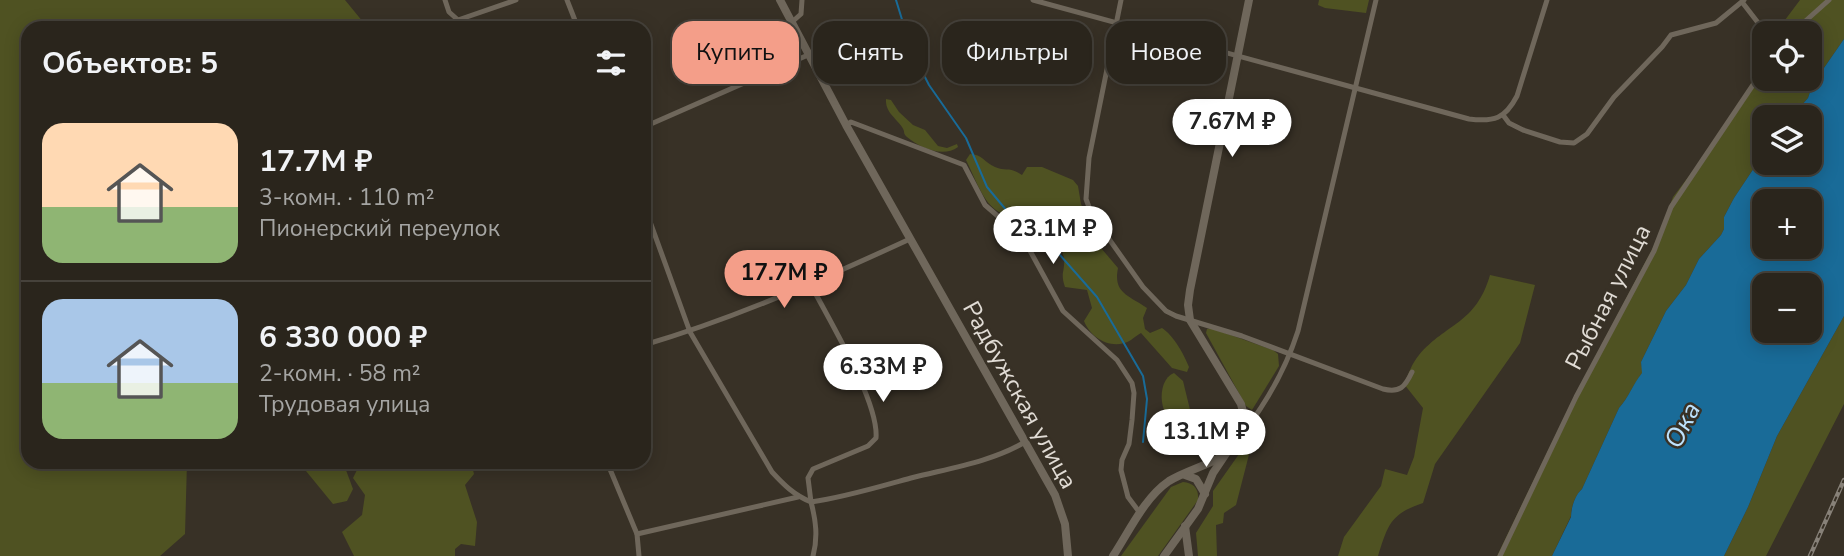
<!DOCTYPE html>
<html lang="ru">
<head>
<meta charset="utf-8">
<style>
	:root { --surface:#2a251c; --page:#363129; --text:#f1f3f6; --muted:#a5a5a3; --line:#46423b; --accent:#f49e89 }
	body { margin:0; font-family:"Nunito Sans",sans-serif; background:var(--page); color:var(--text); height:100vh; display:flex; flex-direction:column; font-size:26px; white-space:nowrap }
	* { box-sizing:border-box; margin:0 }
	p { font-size:23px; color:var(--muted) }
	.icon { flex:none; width:38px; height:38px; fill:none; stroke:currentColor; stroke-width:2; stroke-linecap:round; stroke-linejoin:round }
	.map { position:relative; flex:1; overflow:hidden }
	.side { position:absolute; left:21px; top:21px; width:630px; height:448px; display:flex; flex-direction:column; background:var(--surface); border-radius:21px; box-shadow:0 4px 18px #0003,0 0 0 2px var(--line) }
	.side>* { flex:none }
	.hud { position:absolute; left:672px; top:21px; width:665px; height:63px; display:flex; gap:14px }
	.fabs { position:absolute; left:1752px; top:21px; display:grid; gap:14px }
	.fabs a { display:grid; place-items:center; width:70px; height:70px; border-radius:14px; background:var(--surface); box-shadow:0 4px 18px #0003,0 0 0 2px var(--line); font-size:35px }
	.price { position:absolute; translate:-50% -60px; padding:0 16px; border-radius:24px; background:#fff; color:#222; font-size:23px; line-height:46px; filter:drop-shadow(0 2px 4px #0008) }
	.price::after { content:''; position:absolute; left:50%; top:42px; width:21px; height:16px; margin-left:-10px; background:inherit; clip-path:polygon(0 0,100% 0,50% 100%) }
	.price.on { background:var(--accent); color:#111 }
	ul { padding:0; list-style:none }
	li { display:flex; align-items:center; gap:21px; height:175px; padding:0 21px }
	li+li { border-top:2px solid var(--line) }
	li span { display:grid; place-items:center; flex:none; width:196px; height:140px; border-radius:21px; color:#555 }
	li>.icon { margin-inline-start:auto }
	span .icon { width:84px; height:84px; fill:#fffc; stroke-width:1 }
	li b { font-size:30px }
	h2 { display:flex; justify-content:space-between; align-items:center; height:84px; padding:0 21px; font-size:30px }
	.chip { padding:0 24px; border-radius:21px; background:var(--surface); box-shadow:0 4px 18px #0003,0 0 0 2px var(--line); font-size:24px; line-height:63px }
	.chip.on { background:var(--accent); color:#111 }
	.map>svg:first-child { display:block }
</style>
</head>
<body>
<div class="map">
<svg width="1844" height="556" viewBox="0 0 1844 556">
	<rect width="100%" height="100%" fill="#383126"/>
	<g fill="#4f5222">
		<path d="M0 0H345L368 28H28V462H187L185 534 160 556H0Z"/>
		<path d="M1319 0H1369L1366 13 1325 8 1318 5Z"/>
		<path d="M1800 0H1844V39L1817 78V83L1812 86 1808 98 1791 117H1764V153L1734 198 1724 217V229L1721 235 1699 259 1686 285 1666 311 1641 362 1643 372C1633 384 1629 397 1619 408L1582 489C1575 495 1571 508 1571 516L1552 556H1497L1574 397 1657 240 1673 197 1702 159 1758 74 1764 53V79H1810V33H1771L1785 20Z"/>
		<path d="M886 99 891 100 899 112 913 125 925 130 938 146 947 148 957 144 958 147C943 158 920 148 907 137 902 132 906 133 902 127 896 118 885 112 886 99Z"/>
		<path d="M970 154C982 154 985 163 995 167 1006 172 1009 166 1022 175L1027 167H1042L1073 180 1078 186 1081 204 1101 248 1118 268C1113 293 1128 295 1147 308L1143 318 1145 329 1150 333 1162 328C1173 335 1184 354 1189 367L1187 372 1172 368 1141 333C1137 335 1134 338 1131 340 1113 351 1091 339 1084 321L1092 308 1087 290 1065 287C1060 273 1065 272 1064 259 1062 242 1046 226 1034 215 988 224 983 194 966 160Z"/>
		<path d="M1490 275 1535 285 1520 343 1435 464 1423 503C1390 514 1388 525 1378 556H1338L1344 537 1381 486 1385 469 1407 475 1414 457 1423 408 1404 384C1408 375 1412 363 1419 355 1446 323 1476 324 1490 275Z"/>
		<path d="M1844 316V404L1766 556H1724L1748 507 1777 436Z"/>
		<path d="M1211 328 1273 350 1278 354 1279 366 1252 410 1246 406 1206 333 1207 329Z"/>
		<path d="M1174 373 1183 381 1193 422C1160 438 1152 381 1174 373Z"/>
		<path d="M1250 443H1252L1236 505 1224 513 1223 523 1216 525 1217 556H1198L1196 533 1213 506V491L1244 447Z"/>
		<path d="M302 462H343L353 489 347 501 333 504 306 471Z"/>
		<path d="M361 462H367L381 471 385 462H471L474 474 465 485 477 522 475 546 461 544 455 549V556H354L342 532 362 515 365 495 353 478Z"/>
		<path d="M1183 482C1194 483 1199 489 1198 500L1158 556H1121L1171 487Z"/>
	</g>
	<path fill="#196b98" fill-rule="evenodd" d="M1844 39V316L1777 436 1748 507 1724 556H1552L1571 517C1571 508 1575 495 1582 489L1619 408C1629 397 1633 384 1642 373L1641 362 1666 311 1686 285 1699 259 1721 235 1724 229V217L1734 198 1764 153V163H1810V117H1791L1808 98 1812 86 1817 83V78ZM1764 201H1810V247H1764ZM1764 285H1810V331H1764Z"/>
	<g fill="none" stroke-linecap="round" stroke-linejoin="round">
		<path stroke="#196b98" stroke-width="2" d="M896 0 912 52 929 85 966 138 987 187 1007 211 1030 221 1097 297 1143 376 1147 399 1143 442"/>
		<g stroke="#6f675b" stroke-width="5">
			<path d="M445 0 449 12 458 20V28"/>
			<path d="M567 0 578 28"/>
			<path d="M1033 0 1469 119C1494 122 1505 119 1517 96L1547 0"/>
			<path d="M1121 0 1089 158 1086 199 1092 215 1143 287 1166 311 1176 316 1242 336 1383 389C1400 393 1405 387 1412 372"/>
			<path d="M1742 2 1766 33"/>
			<path d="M458 20 516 0"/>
			<path d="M792 22 801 14 802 0"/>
			<path d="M1792 33 1829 0"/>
			<path d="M1503 115 1509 123 1523 130 1560 142 1574 143 1587 134 1614 97 1662 47 1671 35 1716 23 1744 0"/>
			<path d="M846 125 851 122 964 165 985 205 1023 238 1063 311 1117 360 1132 383 1134 393 1132 420 1129 444 1122 460 1121 470 1128 497 1140 513"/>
			<path d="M644 127 808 55"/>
			<path d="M644 205 690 332 772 472C784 485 794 495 811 502 816 521 818 537 813 556"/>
			<path d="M811 285C829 320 879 402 876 438L868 446 813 469 808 478 811 502C846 497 878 487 911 478 950 468 991 462 1025 442"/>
			<path d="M644 345C736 318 823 279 910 239"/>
			<path d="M1246 429C1268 400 1287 365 1298 331L1376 0"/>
			<path d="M607 462 637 534 639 556"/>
			<path d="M637 534 798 497"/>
			<path d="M1500 556 1576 397 1654 251 1671 207 1761 73 1764 64"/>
		</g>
		<g stroke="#6f675b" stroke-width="8">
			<path d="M780 0 846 125 1055 495 1065 524 1068 556"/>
			<path d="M1185 475 1196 479 1205 494"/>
			<path d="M1185 526 1189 556"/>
			<path d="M1113 556C1129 532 1144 498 1169 481 1185 471 1206 466 1223 456"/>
			<path d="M1164 556 1198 509 1213 473 1246 424 1241 404 1190 320 1188 305 1190 290 1249 0"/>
		</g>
		<defs>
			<path id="rail" d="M1810 556 1844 480"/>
		</defs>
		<use href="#rail" stroke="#878178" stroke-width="4.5"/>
		<use href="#rail" stroke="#383126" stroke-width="2" stroke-dasharray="5" stroke-linecap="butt"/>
	</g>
	<g text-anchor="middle" stroke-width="5" stroke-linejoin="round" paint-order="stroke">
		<g font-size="24" fill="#e1dcd5" stroke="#383126">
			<text transform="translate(1608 297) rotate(-63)" y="8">Рыбная улица</text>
			<text transform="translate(1020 395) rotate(61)" y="8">Радбужская улица</text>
		</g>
		<g font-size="26" font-style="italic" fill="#bde2fd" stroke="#383126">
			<text transform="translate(1682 425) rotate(-63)" y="9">Ока</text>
		</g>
	</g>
</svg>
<div class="fabs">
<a><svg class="icon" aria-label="locate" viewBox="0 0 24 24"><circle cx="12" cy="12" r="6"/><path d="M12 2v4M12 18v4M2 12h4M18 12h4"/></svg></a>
<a><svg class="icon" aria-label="layers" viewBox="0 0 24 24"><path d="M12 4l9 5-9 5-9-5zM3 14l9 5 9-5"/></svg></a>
<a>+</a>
<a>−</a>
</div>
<b class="price" style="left:1232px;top:159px">7.67M ₽</b>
<b class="price" style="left:1053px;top:266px">23.1M ₽</b>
<b class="price on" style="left:784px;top:310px">17.7M ₽</b>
<b class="price" style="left:883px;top:404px">6.33M ₽</b>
<b class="price" style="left:1206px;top:469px">13.1M ₽</b>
<div class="hud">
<a class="chip on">Купить</a>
<a class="chip">Снять</a>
<a class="chip">Фильтры</a>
<a class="chip">Новое</a>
</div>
<section class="side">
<h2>Объектов: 5<svg class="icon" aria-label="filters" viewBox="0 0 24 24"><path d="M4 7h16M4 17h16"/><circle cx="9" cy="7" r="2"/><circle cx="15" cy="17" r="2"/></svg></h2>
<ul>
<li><span style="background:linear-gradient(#ffd9b3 60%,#8fb573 0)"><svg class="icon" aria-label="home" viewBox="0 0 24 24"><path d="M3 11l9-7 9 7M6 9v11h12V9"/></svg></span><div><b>17.7M ₽</b><p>3-комн. · 110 m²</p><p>Пионерский переулок</p></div></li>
<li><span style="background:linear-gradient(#a9c7e8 60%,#8fb573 0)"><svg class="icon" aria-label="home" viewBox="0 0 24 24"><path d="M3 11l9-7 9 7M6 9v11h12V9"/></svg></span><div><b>6 330 000 ₽</b><p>2-комн. · 58 m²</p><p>Трудовая улица</p></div></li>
</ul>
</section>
</div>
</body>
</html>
